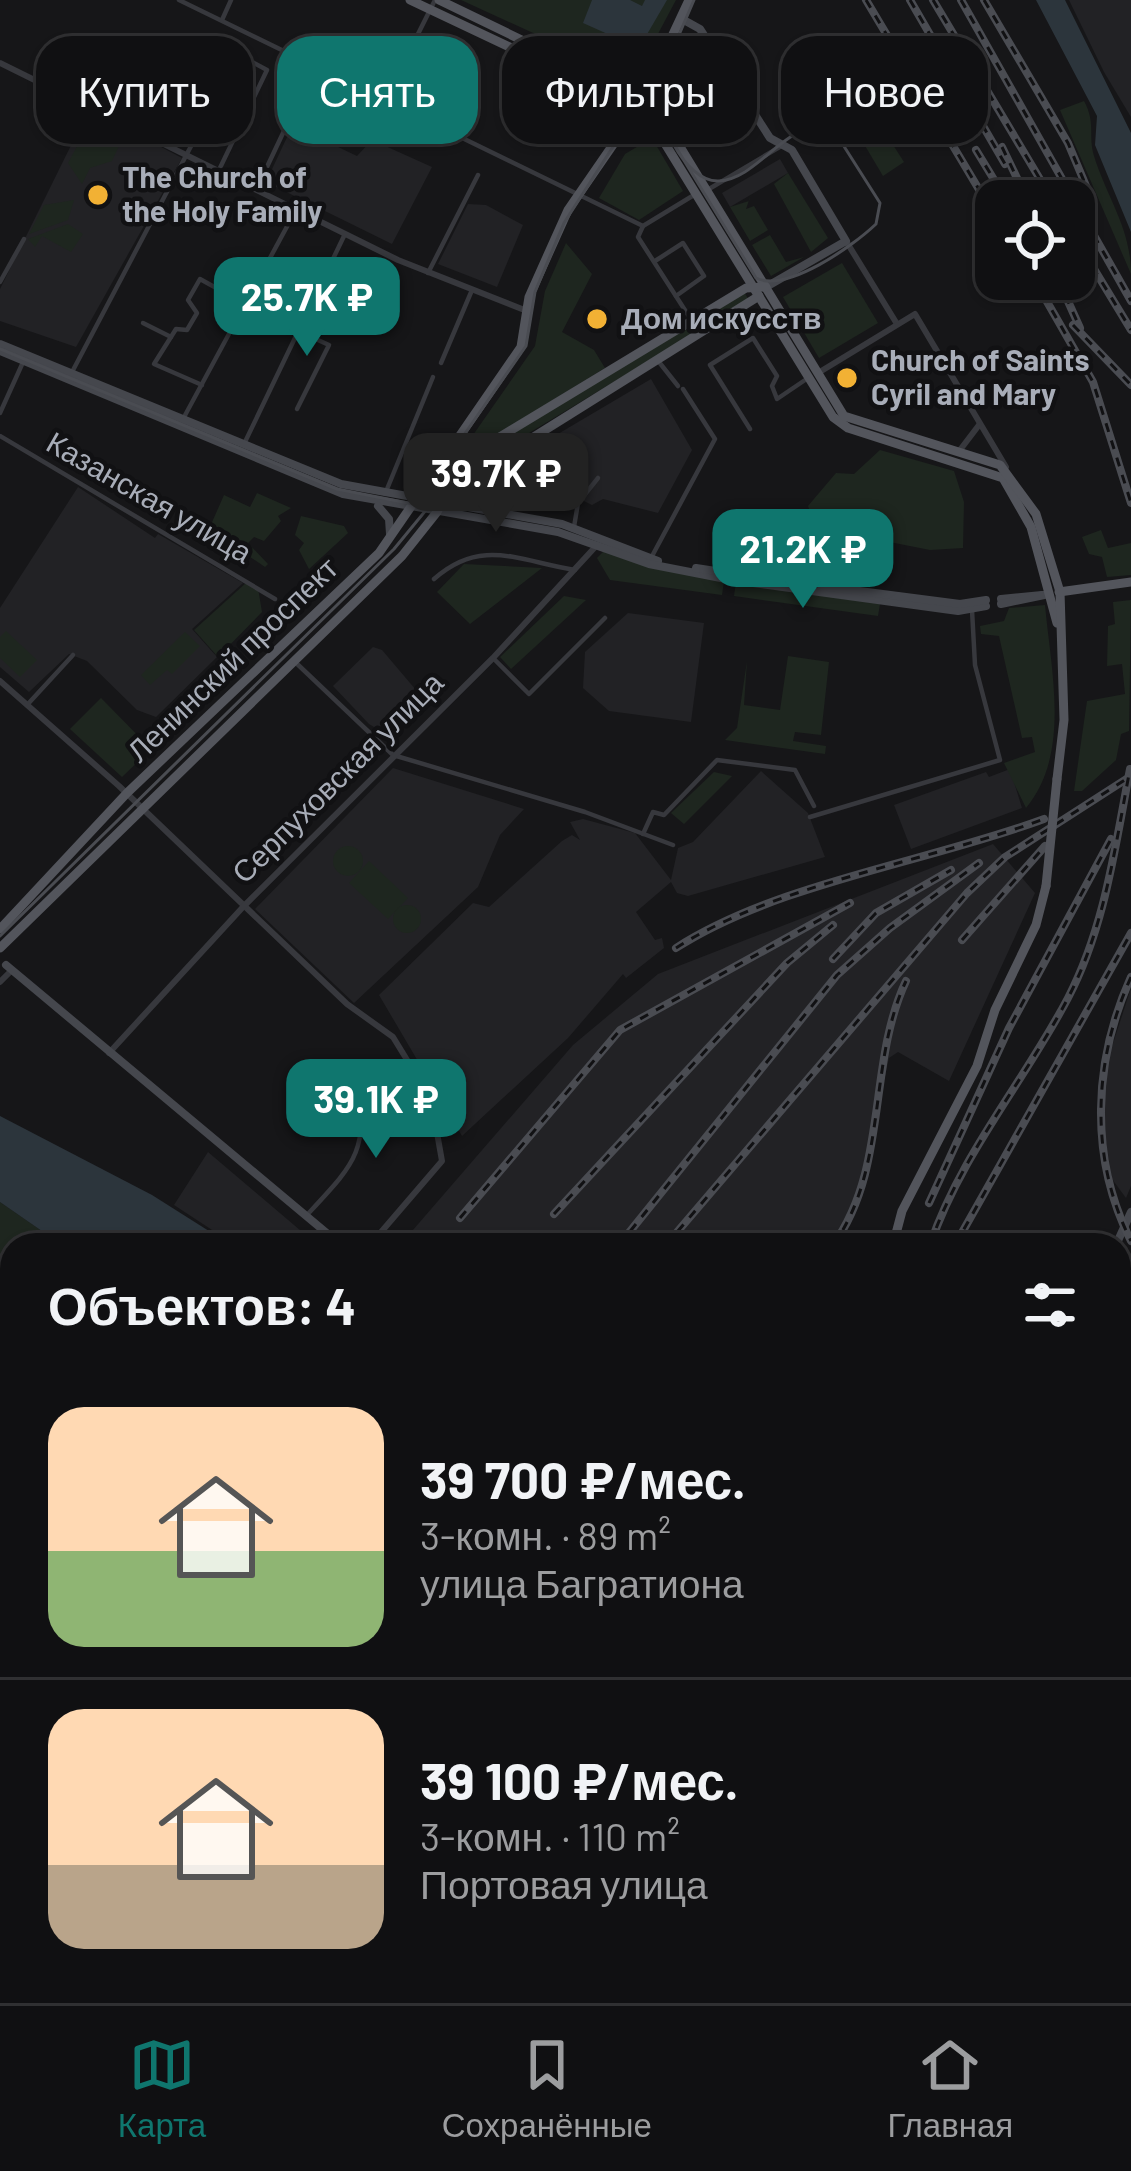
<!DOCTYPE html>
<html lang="ru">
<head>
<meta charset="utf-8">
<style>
	:root { --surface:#101012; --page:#19191b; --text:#f1f3f6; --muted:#9c9d9f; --line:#303032; --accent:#0f766e }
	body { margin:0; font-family:Barlow,sans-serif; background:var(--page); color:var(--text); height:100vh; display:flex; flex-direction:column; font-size:45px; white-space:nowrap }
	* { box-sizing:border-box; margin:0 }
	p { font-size:39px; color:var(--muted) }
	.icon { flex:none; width:66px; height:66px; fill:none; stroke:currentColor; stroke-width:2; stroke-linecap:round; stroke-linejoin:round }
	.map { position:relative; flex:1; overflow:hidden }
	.drawer { position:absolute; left:0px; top:1233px; width:1131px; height:771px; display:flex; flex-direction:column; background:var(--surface); border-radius:36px 36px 0 0; box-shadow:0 3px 9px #0004,0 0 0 3px var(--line) }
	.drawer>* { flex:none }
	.top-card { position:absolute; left:36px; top:36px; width:1059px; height:108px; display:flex; gap:24px }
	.fabs { position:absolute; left:975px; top:180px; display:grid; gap:24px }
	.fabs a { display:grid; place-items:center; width:120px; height:120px; border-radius:24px; background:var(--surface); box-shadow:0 3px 9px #0004,0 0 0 3px var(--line); font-size:60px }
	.price { position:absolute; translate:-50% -102px; padding:0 27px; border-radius:24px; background:var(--accent); color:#fff; font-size:39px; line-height:78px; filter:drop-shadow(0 3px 6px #0008) }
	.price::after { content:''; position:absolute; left:50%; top:72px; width:36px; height:27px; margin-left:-18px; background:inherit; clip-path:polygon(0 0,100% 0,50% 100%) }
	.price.on { background:#222; color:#fff }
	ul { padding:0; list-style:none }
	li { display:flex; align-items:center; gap:36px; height:300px; padding:0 48px }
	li+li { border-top:3px solid var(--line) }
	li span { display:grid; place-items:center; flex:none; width:336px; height:240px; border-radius:36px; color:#555 }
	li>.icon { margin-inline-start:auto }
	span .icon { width:144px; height:144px; fill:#fffc; stroke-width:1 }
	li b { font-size:51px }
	h2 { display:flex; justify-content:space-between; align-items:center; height:144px; padding:0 48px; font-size:51px }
	.tag { padding:0 42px; border-radius:36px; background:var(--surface); box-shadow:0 3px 9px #0004,0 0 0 3px var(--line); font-size:42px; line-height:108px }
	.tag.on { background:var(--accent); color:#fff }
	.dock { display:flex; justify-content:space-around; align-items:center; height:168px; border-top:3px solid var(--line); background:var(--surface); font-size:33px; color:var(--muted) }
	.dock a { display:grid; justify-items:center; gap:6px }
	.dock .on { color:var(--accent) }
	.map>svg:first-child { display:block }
</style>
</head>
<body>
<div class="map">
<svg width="1131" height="2003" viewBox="0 0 1131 2003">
	<rect width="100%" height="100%" fill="#161618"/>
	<g fill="#222225">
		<path d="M1069 0H1131V117L1104 72Z"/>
		<path d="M89 109 182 158 76 347 0 321V289Z"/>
		<path d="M296 118 339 139 336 146 357 156 372 140 432 167 392 244 266 182Z"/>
		<path d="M780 159 788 173 730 207 722 193Z"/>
		<path d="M468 204 486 205 523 225 497 287 438 264Z"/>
		<path d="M651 379 692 450 658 513 603 499 592 505 546 482 551 472 524 454Z"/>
		<path d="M78 487 155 538 158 534 243 583 192 629 217 657 156 717 137 710 87 661 69 654 29 692 0 667V608Z"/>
		<path d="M628 613 704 623 691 722 609 711 583 688 585 652Z"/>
		<path d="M373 647 382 650 427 703 392 738 369 724 333 686Z"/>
		<path d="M393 768 524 809 500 835 478 887 354 1003 255 909Z"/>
		<path d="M1010 769 1022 808 911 849 894 805 986 772 989 777Z"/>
		<path d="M761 771 808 813 825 857 688 896 677 893 671 882 636 912 655 940 662 938 664 948 626 978 623 974 568 1038 462 1136 379 995 473 903 489 907 562 841 572 835 580 840 570 822 583 819 635 833 671 880 678 848 693 842Z"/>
		<path d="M993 844 1035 893 949 1081 898 1052 889 1058 859 1196 838 1245H400L573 1045 658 974Z"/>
		<path d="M1131 988V1186L1126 1198 1112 1179 1103 1124 1105 1068Z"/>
		<path d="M208 1152 314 1242 318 1245H235L174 1205Z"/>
		<path d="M1131 1291V1541L1119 1540V1315Z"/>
		<path d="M1119 1671 1131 1673V2003H841L839 1992H1119Z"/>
		<path d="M0 1775 12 1785V1920L0 1921Z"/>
	</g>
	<g fill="#1e261f">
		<path d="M461 0H676L634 79Z"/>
		<path d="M150 75 169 84 150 122 131 111Z"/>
		<path d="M861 95 904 162 883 176 842 107Z"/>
		<path d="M1084 101C1096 123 1088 135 1094 156 1107 198 1131 228 1131 274L1060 110Z"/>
		<path d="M89 124 109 136 116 126 126 131 112 161 90 168 82 184 68 163Z"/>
		<path d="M652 138 683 191 639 220 599 198 625 154Z"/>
		<path d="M788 173 828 238 811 252 774 184Z"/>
		<path d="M751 194 746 209 754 206 768 230 750 241 730 207 749 201Z"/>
		<path d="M74 200 68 220 29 234 44 205Z"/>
		<path d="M68 224 83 234 71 252 42 236 35 247 28 239Z"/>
		<path d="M770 235 786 262 804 257 771 276 752 245Z"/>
		<path d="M566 243 592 274 562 332 594 350 605 368 485 442 473 435 535 346 545 291Z"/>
		<path d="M842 263 878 323 819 358 783 297Z"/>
		<path d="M744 292 749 300 486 459 481 451Z"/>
		<path d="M880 450 954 471 964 502 963 548 930 550 859 536 851 522 816 529 808 506 836 473 854 474Z"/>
		<path d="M257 493 291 508 278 516 281 521 264 541 254 537 248 543 268 564 265 567 209 529 224 495 250 507Z"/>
		<path d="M301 516 344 526 348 533 309 569 299 550 304 543 295 535Z"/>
		<path d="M1101 530 1108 548 1131 543V575L1107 577 1102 557 1089 554 1082 537Z"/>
		<path d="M604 551 724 581 722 595 610 580 597 558Z"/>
		<path d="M464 564 542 568 470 624 437 592Z"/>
		<path d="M247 582 258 588 262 612 218 657 194 630Z"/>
		<path d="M736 582 880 604 878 616 734 596Z"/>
		<path d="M564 596 586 600 511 669 500 657Z"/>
		<path d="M1131 600 1129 731 1121 734 1116 760 1082 791H1074L1087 701 1125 694 1122 664 1107 666 1108 626 1115 624 1113 602Z"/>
		<path d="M1045 605C1051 671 1071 754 1026 808L1004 763 1035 752 1032 737 1022 738 999 636 981 634 980 626 1004 621 1009 608Z"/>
		<path d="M6 631 37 660 20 677 0 658V637Z"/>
		<path d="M185 632 200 646 172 674 167 670 150 685 141 675Z"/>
		<path d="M788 656 829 662 821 735 795 732 793 741 826 746 825 754 725 740 737 728 747 661 744 705 780 710Z"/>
		<path d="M101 698 151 749 122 777 70 729Z"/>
		<path d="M714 772 732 776 684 824 671 813Z"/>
		<circle cx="348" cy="861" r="15"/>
		<path d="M369 861 408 898 388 919 349 883Z"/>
		<circle cx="407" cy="919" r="14"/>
		<path d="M0 1202 62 1245H12V1284L0 1276Z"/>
		<path d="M0 1301 12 1306V1365L0 1376Z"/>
		<path d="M0 1769 12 1778V1831L0 1822Z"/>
		<path d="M12 1967V1992H179L196 2003H174L158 1995 166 2003H0L5 1989 0 1977Z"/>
		<path d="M650 1992H778L774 2003H644Z"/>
	</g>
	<g fill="#2c353c">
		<path d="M592 0H630L642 6 645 0H667L639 48 583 23Z"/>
		<path d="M1036 0H1065L1131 133V232L1095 145 1097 116Z"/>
		<path d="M0 1116 152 1195 231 1245H62L0 1202Z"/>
		<path d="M1119 1540 1131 1541V1631L1119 1628Z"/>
	</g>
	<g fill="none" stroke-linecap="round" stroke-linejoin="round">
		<g stroke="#37383d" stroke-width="4.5">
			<path d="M179 0 643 226 694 195"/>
			<path d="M222 20 231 0"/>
			<path d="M385 100 435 0"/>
			<path d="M85 128 94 112"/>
			<path d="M257 188 292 114 360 143 372 137 378 125"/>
			<path d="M709 189 783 145"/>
			<path d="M643 226 638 237 690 318"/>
			<path d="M655 261 683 243 704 276 676 296"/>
			<path d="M428 273 478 175"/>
			<path d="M0 282 24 239"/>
			<path d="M143 323 171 337"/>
			<path d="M659 362 678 386"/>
			<path d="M441 363 472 290"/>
			<path d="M71 374 239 55 267 70 219 170"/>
			<path d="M202 385 154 364 176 329 187 330 197 313 188 300 200 279 245 304"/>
			<path d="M297 409 329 345 298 331"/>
			<path d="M0 413 24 360"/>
			<path d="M183 419 297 208"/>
			<path d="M750 429 710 365 753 338 777 376 772 386 777 399 808 378"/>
			<path d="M0 436 275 599"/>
			<path d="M245 442 344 236"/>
			<path d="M505 486 578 503 574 527"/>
			<path d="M385 494 433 377"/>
			<path d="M578 503 598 478"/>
			<path d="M651 558 715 439 683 389"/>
			<path d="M434 579C481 537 519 561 575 570"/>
			<path d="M493 658 529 694 605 618"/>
			<path d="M293 660 393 755 585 812 673 845"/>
			<path d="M27 705 73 655"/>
			<path d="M810 817 1000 760 975 665 972 610"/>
			<path d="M643 834 653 812 664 815 717 760 795 770 814 806"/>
			<path d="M306 1216C359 1159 365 1155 361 1076"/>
			<path d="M1119 1273 1131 1284"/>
			<path d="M1119 1468 1131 1469"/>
			<path d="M0 1490 12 1475"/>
			<path d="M0 1560 12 1572"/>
			<path d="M12 1616 4 1629 12 1640"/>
			<path d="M0 1707 12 1691"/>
			<path d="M0 1930H12"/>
			<path d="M162 1998 170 2003"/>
			<path d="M330 2003 350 1992"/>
		</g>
		<g stroke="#37383d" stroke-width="6">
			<path d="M0 63 398 260 527 311"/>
			<path d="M846 241 897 324"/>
			<path d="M818 373 915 314 1006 467"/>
			<path d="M960 450 979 425"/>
			<path d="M0 681 119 786 347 1004 393 1037 431 1099 442 1161 370 1245"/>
			<path d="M0 982 12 970"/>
			<path d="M109 1053 243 907 493 658 597 545"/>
			<path d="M0 1289 12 1297"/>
		</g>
		<g stroke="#45474d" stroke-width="8">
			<path d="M682 19 700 29 770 138 792 150 846 241 766 287"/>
			<path d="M0 344 341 484 562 524 658 561"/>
			<path d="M0 351 343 494 558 532 649 564 731 580 958 611 986 606"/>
			<path d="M378 506 389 519 390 534"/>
			<path d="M696 568 794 583"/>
			<path d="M821 586 960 604 986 600"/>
			<path d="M1001 599 1042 595"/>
			<path d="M1001 604 1049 594"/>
			<path d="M6 965 341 1245"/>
			<path d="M1116 1245 1131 1212"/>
			<path d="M1119 1659 1131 1662"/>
		</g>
		<g stroke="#53555c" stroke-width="9">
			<path d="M410 0 645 111 833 417 848 428 1003 478 1031 527 1057 623"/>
			<path d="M439 0 654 104 844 416 1000 465 1036 514 1060 592 1064 720 1057 779"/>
			<path d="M449 490 759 296"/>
			<path d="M1059 592 1131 582"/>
			<path d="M0 929 127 793 379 553 521 347 529 297 568 210 639 107 689 0"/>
			<path d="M0 948 402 556 437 512 465 458 746 288 766 287"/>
			<path d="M893 1245 902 1211 977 1066 995 1010 1036 925 1046 886"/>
			<path d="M0 1731 12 1740"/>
			<path d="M0 1750 12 1759"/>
			<path d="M254 1992 271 2003"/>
			<path d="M287 2003 302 1992"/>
		</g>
		<g stroke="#4a4c52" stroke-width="3">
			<path d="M656 90 658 118 756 278C787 293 853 246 876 224L880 203 833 129C790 113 760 179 719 181 684 183 653 114 661 86"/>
			<path d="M0 349 337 489 413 504 440 490"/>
			<path d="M0 936 394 549 431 504 450 455 526 346 535 292 564 223 618 139 648 107 694 0"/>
		</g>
		<defs>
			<g id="rail">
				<path d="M866 0 996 218"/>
				<path d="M910 0 1005 164"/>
				<path d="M933 0 1053 201"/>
				<path d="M961 0 1131 301"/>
				<path d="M984 0 1068 143 1089 193"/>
				<path d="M1002 147 1028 201"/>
				<path d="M976 150 1007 201"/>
				<path d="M1074 236 1131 330"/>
				<path d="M1034 279 1093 382 1131 503"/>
				<path d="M1058 279 1080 328"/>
				<path d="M1073 325 1131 385"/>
				<path d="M962 940 1045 846"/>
				<path d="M676 948C777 883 928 862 1044 819"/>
				<path d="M833 959 876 913 951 870"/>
				<path d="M1131 977C1093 1061 1089 1158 1131 1241"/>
				<path d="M929 1203 1009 1028 1111 839"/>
				<path d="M554 1214 787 963 833 925"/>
				<path d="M460 1218 620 1030 850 903"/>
				<path d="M619 1245 837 975 890 928 979 863"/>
				<path d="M666 1245 967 893 1005 857 1131 776"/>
				<path d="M833 1245C889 1168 867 1064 906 981"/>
				<path d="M930 1245C961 1154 1024 1082 1068 998 1105 927 1115 847 1130 769"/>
				<path d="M955 1245 1131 933"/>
				<path d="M1119 1979 1131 1957"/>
				<path d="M820 2003 822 1992"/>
			</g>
		</defs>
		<use href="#rail" stroke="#4a4c52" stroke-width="8"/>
		<use href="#rail" stroke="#111113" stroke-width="3" stroke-dasharray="9" stroke-linecap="butt"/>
		<path stroke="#53555c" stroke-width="9" d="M1046 886 1057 779"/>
	</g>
	<g fill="#f2b134" stroke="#111113" stroke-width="4.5">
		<circle cx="98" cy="195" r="12"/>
		<circle cx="597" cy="319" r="12"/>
		<circle cx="847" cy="378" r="12"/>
	</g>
	<g text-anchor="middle" stroke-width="9" stroke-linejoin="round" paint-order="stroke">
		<g font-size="30" font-weight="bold" fill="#a8adb8" stroke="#111113" text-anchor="start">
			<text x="122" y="188">The Church of<tspan x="122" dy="34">the Holy Family</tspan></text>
			<text x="621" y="329">Дом искусств</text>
			<text x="871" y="371">Church of Saints<tspan x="871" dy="34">Cyril and Mary</tspan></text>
		</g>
		<g font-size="30" fill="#a8adb8" stroke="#111113">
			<text transform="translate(149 498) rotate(30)" y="10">Казанская улица</text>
			<text transform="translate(233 660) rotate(-44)" y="10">Ленинский проспект</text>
			<text transform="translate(338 778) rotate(-45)" y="10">Серпуховская улица</text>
		</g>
	</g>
</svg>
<div class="fabs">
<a><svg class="icon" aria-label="locate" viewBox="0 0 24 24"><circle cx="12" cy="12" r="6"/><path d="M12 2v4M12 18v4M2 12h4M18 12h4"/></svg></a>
</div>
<b class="price" style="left:307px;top:359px">25.7K ₽</b>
<b class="price on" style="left:496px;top:535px">39.7K ₽</b>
<b class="price" style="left:803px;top:611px">21.2K ₽</b>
<b class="price" style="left:376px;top:1161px">39.1K ₽</b>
<div class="top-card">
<a class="tag">Купить</a>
<a class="tag on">Снять</a>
<a class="tag">Фильтры</a>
<a class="tag">Новое</a>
</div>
<section class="drawer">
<h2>Объектов: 4<svg class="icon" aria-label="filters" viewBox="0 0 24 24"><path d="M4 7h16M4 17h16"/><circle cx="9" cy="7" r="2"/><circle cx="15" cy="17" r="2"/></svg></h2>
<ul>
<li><span style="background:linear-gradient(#ffd9b3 60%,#8fb573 0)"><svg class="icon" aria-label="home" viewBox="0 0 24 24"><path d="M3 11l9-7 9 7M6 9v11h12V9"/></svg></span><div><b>39 700 ₽/мес.</b><p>3-комн. · 89 m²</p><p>улица Багратиона</p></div></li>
<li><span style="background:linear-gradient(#ffd9b3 65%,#b9a48a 0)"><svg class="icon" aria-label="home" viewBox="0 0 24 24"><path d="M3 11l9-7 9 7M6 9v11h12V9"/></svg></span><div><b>39 100 ₽/мес.</b><p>3-комн. · 110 m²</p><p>Портовая улица</p></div></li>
</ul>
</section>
</div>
<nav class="dock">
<a class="on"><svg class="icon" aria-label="map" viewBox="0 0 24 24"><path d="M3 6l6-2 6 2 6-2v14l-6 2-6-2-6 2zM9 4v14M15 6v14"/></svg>Карта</a>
<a><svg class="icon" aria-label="saved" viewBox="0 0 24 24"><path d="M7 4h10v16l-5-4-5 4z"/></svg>Сохранённые</a>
<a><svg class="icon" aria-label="home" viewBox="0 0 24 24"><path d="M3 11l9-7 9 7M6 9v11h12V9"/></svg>Главная</a>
</nav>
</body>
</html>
